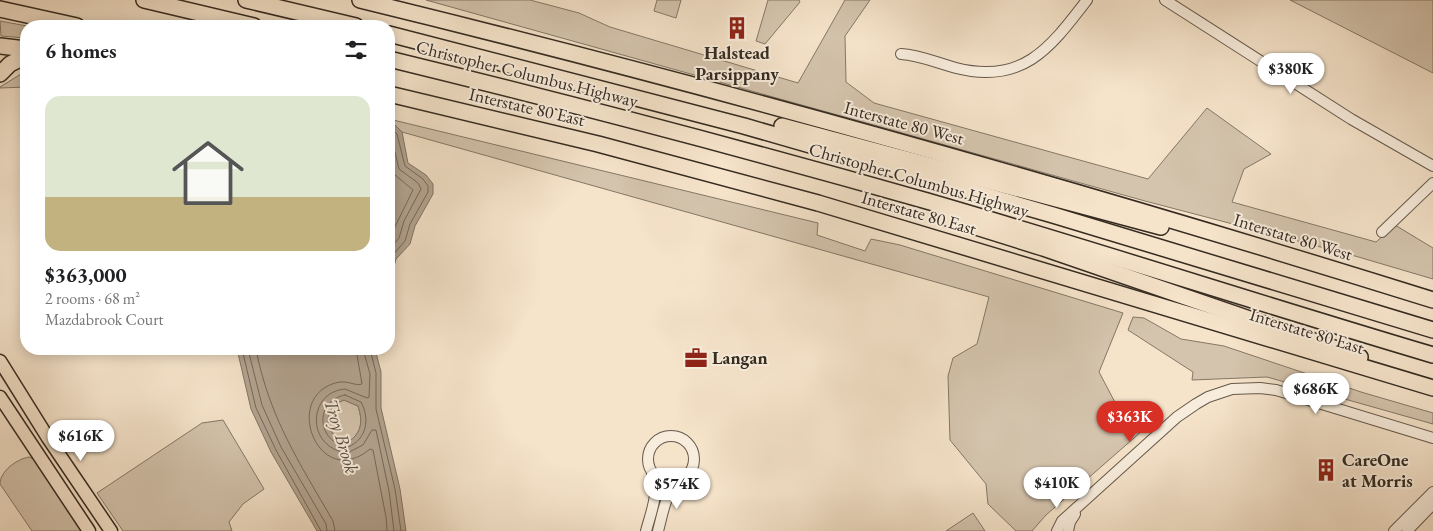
<!DOCTYPE html>
<html lang="en">
<head>
<meta charset="utf-8">
<style>
	:root { --surface:#fff; --page:#f6f6f6; --text:#202124; --muted:#757577; --line:#e0e0e0; --accent:#d93025 }
	body { margin:0; font-family:"EB Garamond",serif; background:var(--page); color:var(--text); height:100vh; display:flex; flex-direction:column; font-size:19px; white-space:nowrap }
	* { box-sizing:border-box; margin:0 }
	p { font-size:16px; color:var(--muted) }
	.icon { flex:none; width:28px; height:28px; fill:none; stroke:currentColor; stroke-width:2; stroke-linecap:round; stroke-linejoin:round }
	.map { position:relative; flex:1; overflow:hidden }
	.details { position:absolute; left:20px; top:20px; width:375px; height:335px; display:flex; flex-direction:column; background:var(--surface); border-radius:20px; box-shadow:0 2px 12px #0003 }
	.details>* { flex:none }
	.price { position:absolute; translate:-50% -42px; padding:0 11px; border-radius:18px; background:#fff; color:#222; font-size:16px; line-height:32px; filter:drop-shadow(0 1px 2px #0008) }
	.price::after { content:''; position:absolute; left:50%; top:30px; width:15px; height:11px; margin-left:-8px; background:inherit; clip-path:polygon(0 0,100% 0,50% 100%) }
	.price.selected { background:var(--accent); color:#fff }
	ul { padding:0; list-style:none }
	li { display:grid; align-content:center; gap:10px; height:265px; padding:0 25px }
	li+li { border-top:1px solid var(--line) }
	li span { display:grid; place-items:center; height:155px; border-radius:15px; color:#555 }
	li>.icon { margin-inline-start:auto }
	span .icon { width:90px; height:90px; fill:#fffc; stroke-width:1 }
	li b { font-size:21px }
	h2 { display:flex; justify-content:space-between; align-items:center; height:60px; padding:0 25px; font-size:21px }
	.map>svg:first-child { display:block }
</style>
</head>
<body>
<div class="map">
<svg width="1433" height="531" viewBox="0 0 1433 531">
	<rect width="100%" height="100%" fill="#f5e3ca"/>
	<filter id="stains"><feTurbulence type="fractalNoise" baseFrequency=".004" numOctaves="4"/><feColorMatrix values="0 0 0 0 .2 0 0 0 0 .09 0 0 0 0 .02 0 0 0 .5 -.17"/></filter>
	<radialGradient id="worn" r=".72"><stop offset=".6" stop-color="#630" stop-opacity="0"/><stop offset="1" stop-color="#630" stop-opacity=".3"/></radialGradient>
	<g fill="#d4c4ad" stroke="#847867">
		<path d="M426 0H530L579 13 610 27 798 83 845 0H870L845 36 846 82 874 103 1148 179 1207 108 1271 154 1244 169 1232 202 1376 242 1395 225 1433 248V279L1355 256 1145 201Z"/>
		<path d="M657 0H681L676 18 654 11Z"/>
		<path d="M768 0H799L800 2 765 44 756 41Z"/>
		<path d="M1290 0H1433V73Z"/>
		<path d="M0 21 27 26 26 38 1 36Z"/>
		<path d="M26 71V87L0 88V87Z"/>
		<path d="M389 119 818 223 817 235 865 251 871 239 900 245 1123 313 1099 372 1118 408 1141 417 1142 431 1046 515 1032 531H1016L988 504 986 484 950 440 948 376 953 358 977 344 989 297 402 132 395 125 389 128Z"/>
		<path d="M1133 317 1144 318 1181 339 1224 346 1361 392 1433 413V424L1267 377 1192 380 1193 372 1128 330Z"/>
		<path d="M344 400 358 406C363 421 362 433 348 442 323 437 321 408 344 400Z"/>
		<path d="M223 420 264 489 243 504 229 522 232 531H123L97 493 202 423Z"/>
		<path d="M29 457 36 460 84 531H32L0 484C0 471 17 459 29 457Z"/>
		<path d="M973 513 985 531H946Z"/>
	</g>
	<g fill="#b4a491" stroke="#817464" fill-rule="evenodd">
		<path d="M395 125 402 132 408 163 426 175 433 184V194L415 226 410 244 396 259 389 284V128Z"/>
		<path d="M237 349H375L381 372V408L400 489 406 531H317L271 452 251 409ZM344 400 358 406C363 421 362 433 348 442 323 437 321 408 344 400Z"/>
	</g>
	<g fill="none" stroke-linecap="round" stroke-linejoin="round">
		<g stroke="#746859" stroke-width="1">
			<path d="M389 132 394 131 397 134 405 166 423 179 428 186V192L410 224 405 241 392 256 389 266"/>
			<path d="M389 138 392 140 399 169 418 183 421 189 404 221 399 238 389 250"/>
			<path d="M389 160 394 174 413 190 389 239"/>
			<path d="M242 349 256 408 276 450 321 531"/>
			<path d="M248 349 262 405 281 447 326 524 327 531"/>
			<path d="M256 349C269 417 299 462 333 521L335 531"/>
			<path d="M356 349 362 384C353 387 345 376 326 387 287 409 322 489 370 449L373 450 386 517 387 531"/>
			<path d="M363 349 370 374 369 397 367 398 345 389C308 392 305 447 347 453L363 445 372 430H376L389 491 394 531"/>
			<path d="M370 349 376 373V409L395 489 401 531"/>
			<path d="M345 395 361 402C370 419 367 439 348 447 316 442 314 401 345 395Z"/>
		</g>
		<defs>
			<g id="minor">
				<path d="M1165 0 1351 119 1433 166"/>
				<path d="M901 54C920 55 937 63 956 68 1023 85 1050 48 1087 0"/>
				<path d="M1382 232 1433 183"/>
				<circle cx="671" cy="459" r="23"/>
				<path d="M646 531C651 512 660 492 652 473"/>
				<path d="M658 531C663 513 665 493 680 480"/>
				<path d="M1057 531 1062 521 1177 417 1196 404 1208 397 1232 389 1260 388 1276 390 1433 438"/>
				<path d="M1068 531 1070 522 1075 514"/>
				<path d="M1394 531 1433 492"/>
				<path d="M1407 531 1433 504"/>
			</g>
			<g id="major">
				<path d="M0 361 48 438 111 531"/>
				<path d="M0 397 89 531"/>
			</g>
			<g id="highway">
				<path d="M144 0 254 26"/>
				<path d="M246 0 356 26"/>
				<path d="M360 0C721 88 1078 189 1433 300"/>
				<path d="M0 9 77 26"/>
				<path d="M389 34 744 126 1053 215 1433 330"/>
				<path d="M0 46 26 49"/>
				<path d="M389 59C569 103 748 150 927 201 1096 250 1264 305 1433 355"/>
				<path d="M0 74 10 64 26 56"/>
				<path d="M389 94 598 144 818 203 1433 388"/>
				<path d="M782 126 1161 227"/>
				<path d="M944 217 1043 248 1360 357"/>
			</g>
		</defs>
		<use href="#minor" stroke="#65594b" stroke-width="12"/>
		<use href="#major" stroke="#352b21" stroke-width="15"/>
		<use href="#highway" stroke="#352b21" stroke-width="18"/>
		<use href="#minor" stroke="#f8eddd" stroke-width="10"/>
		<use href="#major" stroke="#f5e3ca" stroke-width="12"/>
		<use href="#highway" stroke="#f5e3ca" stroke-width="15"/>
	</g>
	<defs>
		<symbol id="building-bare" viewBox="-9 -9 18 18"><path d="M-4-6H4V6H1V3H-1V6H-4ZM-2.5-4.3h1.7v1.8h-1.7ZM.8-4.3h1.7v1.8H.8ZM-2.5-1h1.7V.8h-1.7ZM.8-1h1.7V.8H.8Z" fill="#8f2418" stroke="#f8eddd" stroke-width="2.5" paint-order="stroke"/></symbol>
		<symbol id="office-bare" viewBox="-9 -9 18 18"><path d="M-6-3h4V-5.5h4V-3h4V5H-6ZM-1-4.5V-3h2v-1.5ZM-6 0V1H6V0Z" fill="#8f2418" stroke="#f8eddd" stroke-width="2.5" paint-order="stroke"/></symbol>
	</defs>
	<g fill-rule="evenodd">
		<use href="#building-bare" x="721" y="12" width="32" height="32"/>
		<use href="#office-bare" x="680" y="342" width="32" height="32"/>
		<use href="#building-bare" x="1310" y="454" width="32" height="32"/>
	</g>
	<g text-anchor="middle" stroke-width="4" stroke-linejoin="round" paint-order="stroke">
		<g font-size="18" font-weight="bold" fill="#352b21" stroke="#f8eddd" text-anchor="start">
			<text x="737" y="59" text-anchor="middle">Halstead<tspan x="737" dy="21">Parsippany</tspan></text>
			<text x="712" y="364">Langan</text>
			<text x="1342" y="466">CareOne<tspan x="1342" dy="21">at Morris</tspan></text>
		</g>
		<g font-size="18" fill="#352b21" stroke="#f8eddd">
			<text transform="translate(527 74) rotate(14)" y="6">Christopher Columbus Highway</text>
			<text transform="translate(527 107) rotate(13)" y="6">Interstate 80 East</text>
			<text transform="translate(904 123) rotate(15)" y="6">Interstate 80 West</text>
			<text transform="translate(919 180) rotate(16)" y="6">Christopher Columbus Highway</text>
			<text transform="translate(919 213) rotate(16)" y="6">Interstate 80 East</text>
			<text transform="translate(1293 237) rotate(17)" y="6">Interstate 80 West</text>
			<text transform="translate(1307 331) rotate(17)" y="6">Interstate 80 East</text>
		</g>
		<g font-size="19" font-style="italic" fill="#5b4f43" stroke="#f8eddd">
			<text transform="translate(342 436) rotate(73)" y="7">Troy Brook</text>
		</g>
	</g>
	<rect width="100%" height="100%" filter="url(#stains)"/>
	<rect width="100%" height="100%" fill="url(#worn)"/>
</svg>
<b class="price" style="left:1291px;top:95px">$380K</b>
<b class="price" style="left:1316px;top:415px">$686K</b>
<b class="price selected" style="left:1130px;top:443px">$363K</b>
<b class="price" style="left:81px;top:462px">$616K</b>
<b class="price" style="left:1057px;top:509px">$410K</b>
<b class="price" style="left:677px;top:510px">$574K</b>
<section class="details">
<h2>6 homes<svg class="icon" aria-label="filters" viewBox="0 0 24 24"><path d="M4 7h16M4 17h16"/><circle cx="9" cy="7" r="2"/><circle cx="15" cy="17" r="2"/></svg></h2>
<ul>
<li><span style="background:linear-gradient(#dfe7d0 65%,#c2b280 0)"><svg class="icon" aria-label="home" viewBox="0 0 24 24"><path d="M3 11l9-7 9 7M6 9v11h12V9"/></svg></span><div><b>$363,000</b><p>2 rooms · 68 m²</p><p>Mazdabrook Court</p></div></li>
</ul>
</section>
</div>
</body>
</html>
